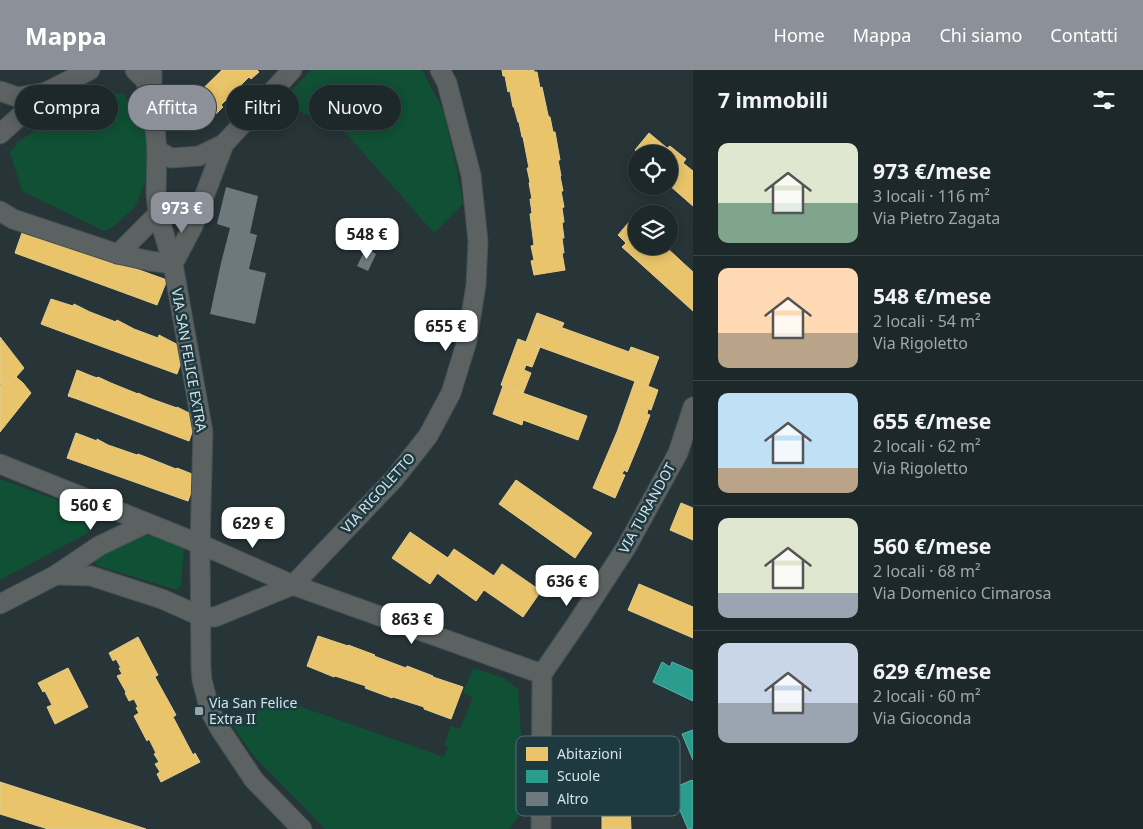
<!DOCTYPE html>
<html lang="it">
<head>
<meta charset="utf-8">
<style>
	:root { --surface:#1d282a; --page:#2a3436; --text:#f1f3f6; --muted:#a0a6a8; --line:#3b4447; --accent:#8c9099 }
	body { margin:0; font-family:"Noto Sans",sans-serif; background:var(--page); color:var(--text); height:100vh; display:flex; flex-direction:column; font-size:19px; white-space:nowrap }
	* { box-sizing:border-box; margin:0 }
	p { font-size:16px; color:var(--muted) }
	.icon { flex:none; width:28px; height:28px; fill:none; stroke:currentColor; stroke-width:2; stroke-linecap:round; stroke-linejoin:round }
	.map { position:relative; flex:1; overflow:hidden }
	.drawer { display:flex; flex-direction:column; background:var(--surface); width:450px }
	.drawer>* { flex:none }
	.banner { position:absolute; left:15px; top:15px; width:475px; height:45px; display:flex; gap:10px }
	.tools { position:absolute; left:628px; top:75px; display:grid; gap:10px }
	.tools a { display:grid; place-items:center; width:50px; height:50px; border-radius:50%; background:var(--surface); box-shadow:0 2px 12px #0003,0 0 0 1px var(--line); font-size:25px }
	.price { position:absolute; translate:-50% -42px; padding:0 11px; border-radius:10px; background:#fff; color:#222; font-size:16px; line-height:32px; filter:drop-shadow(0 1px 2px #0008) }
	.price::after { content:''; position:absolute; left:50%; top:30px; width:15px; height:11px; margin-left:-8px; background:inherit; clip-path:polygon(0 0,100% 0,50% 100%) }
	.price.active { background:var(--accent); color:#fff }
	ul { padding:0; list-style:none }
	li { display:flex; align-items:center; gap:15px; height:125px; padding:0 25px }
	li+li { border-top:1px solid var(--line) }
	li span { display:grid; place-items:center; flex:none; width:140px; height:100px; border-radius:10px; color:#555 }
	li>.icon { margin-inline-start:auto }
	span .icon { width:60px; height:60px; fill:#fffc; stroke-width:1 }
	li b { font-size:21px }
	h2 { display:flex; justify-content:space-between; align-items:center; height:60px; padding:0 25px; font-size:21px }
	.tag { padding:0 18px; border-radius:22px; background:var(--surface); box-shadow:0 2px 12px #0003,0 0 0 1px var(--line); font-size:18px; line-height:45px }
	.tag.active { background:var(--accent); color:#fff }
	header { display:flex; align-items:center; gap:30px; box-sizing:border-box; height:70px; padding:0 25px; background:var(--accent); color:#fff }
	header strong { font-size:24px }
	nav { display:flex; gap:28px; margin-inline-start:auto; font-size:18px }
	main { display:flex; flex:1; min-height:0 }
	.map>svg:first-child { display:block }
</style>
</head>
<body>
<header>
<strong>Mappa</strong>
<nav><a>Home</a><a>Mappa</a><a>Chi siamo</a><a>Contatti</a></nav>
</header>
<main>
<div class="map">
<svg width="693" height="759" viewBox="0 0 693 759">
	<rect width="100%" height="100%" fill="#273538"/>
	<g fill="#105034">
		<path d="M311 0H422L443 40 456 95 463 134 434 163 346 63 295 39 283 29Z"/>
		<path d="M124 23 128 33 149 36 148 105 135 137 113 157 104 161 22 121 10 82 17 75 15 74 78 32 97 24Z"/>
		<path d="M0 409 69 434 74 430 85 438 91 449 88 463 0 510Z"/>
		<path d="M142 466H154L182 476 184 480 181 515 178 519H174L98 496 95 493V488L129 469Z"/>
		<path d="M473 598 504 608 518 619 526 737 509 759H325L251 683 231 653 282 630 444 687 448 677 444 675 451 656 460 659 473 627 463 623Z"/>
	</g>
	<g fill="#e9c46a" stroke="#e2cd90">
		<path d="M222 0H257L259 2 251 9 249 7 221 35 223 37 216 44 213 42 199 56 189 49 191 47 182 39Z"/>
		<path d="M502 0H534V2H537L540 18 542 17 548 45 549 47H550L553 62H555L560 90H558L561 106H560L563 121H561L564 137 562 138 564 152 562 153 564 168H562L564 183H562L565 200 534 205 531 191 534 190 531 176 534 175 530 144 532 143 530 129H532L529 113 530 112 527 98H529L523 67H522L519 52H518L514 37H513L510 21 508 22 505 6H503Z"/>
		<path d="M649 63 667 78 670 76 686 89 683 93 693 101V136L669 115V84H639L635 80Z"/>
		<path d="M635 145 636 146V176H668L667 178 693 202V241L622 177 626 173 618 165Z"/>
		<path d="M24 157 142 201 130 225 15 183Z"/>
		<path d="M142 201 167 210 157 235 130 225Z"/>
		<path d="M51 229 73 236 74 234 90 242 116 252 117 250 103 277 41 254Z"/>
		<path d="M537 243 564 253 562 257 535 248Z"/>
		<path d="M535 248 657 292 648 316 526 272Z"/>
		<path d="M117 250 134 259 158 268 159 265 186 279 177 304 103 277Z"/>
		<path d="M0 267 24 298 16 307 1 314 0 313Z"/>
		<path d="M518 269 540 277 532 297 526 295 524 300 531 303 523 323 501 315Z"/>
		<path d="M631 277 659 287 657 292 629 282Z"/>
		<path d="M77 300 89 305 77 329 68 326Z"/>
		<path d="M89 305 97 308 98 307 111 313 138 324V323L149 328 177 338V337L187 342 198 345 189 371 77 329Z"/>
		<path d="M16 307 23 313 31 323 0 362V315Z"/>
		<path d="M635 311 658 320 651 340 648 339 647 344 650 345 639 373 627 402 624 400 622 404 625 405 615 428 593 418 617 362Z"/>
		<path d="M503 316 587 346 578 370 523 350 522 355 493 344Z"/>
		<path d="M76 363 97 371V369L108 375 137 385 138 384 151 389 176 399 177 398 197 406 188 431 67 388Z"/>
		<path d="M516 410 592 463 575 488 499 434Z"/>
		<path d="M681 433 693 438V470L670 460Z"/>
		<path d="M410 462 448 488 430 514 392 488Z"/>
		<path d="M454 479 494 506 476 531 437 503Z"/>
		<path d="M502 494 541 521 523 547 484 520Z"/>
		<path d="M639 514 693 537V568L628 540Z"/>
		<path d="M318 566 348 576V575L375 585 374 586 406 598 407 596 433 606V607L463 617 451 649 424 639V637L393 627 392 628 365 618 366 616 335 606 334 607 307 596Z"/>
		<path d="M138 567 158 605 126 622 117 606 122 604 119 598H121L116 589 113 591 109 583Z"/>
		<path d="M68 598 88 637 55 654 47 637 52 635 45 621 43 622 38 613Z"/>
		<path d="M155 607 176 645 173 647 193 685 195 683 200 692 161 712 157 704 160 702 155 694 159 692 154 684 156 683 149 669 147 671 134 646 139 643 136 638 138 637 134 629 129 631 125 623Z"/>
		<path d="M627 671 631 759H602V746H606L604 697H600L599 682H602V673Z"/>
		<path d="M0 712 146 759H48L0 744Z"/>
	</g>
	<g fill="#2a9d8f" stroke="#5db2a9">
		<path d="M662 592 670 597 672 592 693 601V631L653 612Z"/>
		<path d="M693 660V690L682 664Z"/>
		<path d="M692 710 693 711V758L688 759 671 719Z"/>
	</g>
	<g fill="#6e797e">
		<path d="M226 117 258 126 250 163 257 165 249 199 266 203 255 254 210 244 221 193 230 158 217 154Z"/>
		<path d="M366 178 376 184 368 201 357 196Z"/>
	</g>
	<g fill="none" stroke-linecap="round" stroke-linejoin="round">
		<defs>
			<g id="minor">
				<path d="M135 0 144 9 152 24"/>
				<path d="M152 0V24L157 80 156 124 158 144 173 194 203 362 200 474 201 598 202 610 210 641 220 659 254 710 302 759"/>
				<path d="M0 21 17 27 47 22"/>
				<path d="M0 64 48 21 90 0"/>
				<path d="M157 80 171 88 199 86 224 74"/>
				<path d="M0 141 13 149 118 184 150 191 173 194"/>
				<path d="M118 184 158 144"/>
				<path d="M173 194 193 156 224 74 292 0"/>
				<path d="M0 394 200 474 293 515 542 604"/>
				<path d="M56 505 91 506 162 529 200 546 215 547 293 515 394 409 428 366 451 323 467 271 476 215 478 171 471 105 447 13 440 0"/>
				<path d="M0 534 56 505 99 476 147 453"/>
				<path d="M541 759 542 604 579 550 627 476 678 383 693 337"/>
			</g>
		</defs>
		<use href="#minor" stroke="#445052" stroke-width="21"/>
		<use href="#minor" stroke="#5c6262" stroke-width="19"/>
	</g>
	<rect fill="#97a6aa" stroke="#1f3940" stroke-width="2" x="194" y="636" width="10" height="10" rx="2.5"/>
	<g text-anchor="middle" stroke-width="5" stroke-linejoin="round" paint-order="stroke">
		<g font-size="14" fill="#d3e3e7" stroke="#1f3940">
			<text transform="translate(189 290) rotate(80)" y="5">VIA SAN FELICE EXTRA</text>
			<text transform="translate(378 423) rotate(-48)" y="5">VIA RIGOLETTO</text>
			<text transform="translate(647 438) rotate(-61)" y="5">VIA TURANDOT</text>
		</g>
		<g font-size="14" fill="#d3e3e7" stroke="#1f3940" text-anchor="start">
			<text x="209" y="638">Via San Felice<tspan x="209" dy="16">Extra II</tspan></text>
		</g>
	</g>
	<rect x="516" y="666" width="164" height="80" rx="8" fill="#1f3940" stroke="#556c72" stroke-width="1"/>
	<rect x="526" y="677" width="22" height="14" fill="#e9c46a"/>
	<rect x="526" y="700" width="22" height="13" fill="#2a9d8f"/>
	<rect x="526" y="722" width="22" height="14" fill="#6e797e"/>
	<g font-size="14" fill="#d3e3e7">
		<text x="557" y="689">Abitazioni</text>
		<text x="557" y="711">Scuole</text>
		<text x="557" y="734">Altro</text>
	</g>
</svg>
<div class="tools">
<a><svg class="icon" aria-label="locate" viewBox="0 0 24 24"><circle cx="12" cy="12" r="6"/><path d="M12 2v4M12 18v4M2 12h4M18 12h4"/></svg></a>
<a><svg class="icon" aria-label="layers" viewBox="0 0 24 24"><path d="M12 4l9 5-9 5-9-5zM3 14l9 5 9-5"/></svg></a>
</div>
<b class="price active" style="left:182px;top:164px">973 €</b>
<b class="price" style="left:367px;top:190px">548 €</b>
<b class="price" style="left:446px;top:282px">655 €</b>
<b class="price" style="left:91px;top:461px">560 €</b>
<b class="price" style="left:253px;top:479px">629 €</b>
<b class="price" style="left:567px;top:537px">636 €</b>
<b class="price" style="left:412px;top:575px">863 €</b>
<div class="banner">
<a class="tag">Compra</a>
<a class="tag active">Affitta</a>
<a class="tag">Filtri</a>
<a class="tag">Nuovo</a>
</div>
</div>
<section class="drawer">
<h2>7 immobili<svg class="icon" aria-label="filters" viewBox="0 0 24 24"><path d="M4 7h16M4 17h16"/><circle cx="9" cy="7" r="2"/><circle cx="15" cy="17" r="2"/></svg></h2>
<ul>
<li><span style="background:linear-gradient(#dfe7d0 60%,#7fa58c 0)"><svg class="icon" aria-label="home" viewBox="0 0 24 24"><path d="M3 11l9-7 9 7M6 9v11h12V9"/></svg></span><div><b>973 €/mese</b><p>3 locali · 116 m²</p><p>Via Pietro Zagata</p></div></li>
<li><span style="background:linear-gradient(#ffd9b3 65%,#b9a48a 0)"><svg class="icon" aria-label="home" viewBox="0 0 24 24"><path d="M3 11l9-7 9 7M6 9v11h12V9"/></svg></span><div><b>548 €/mese</b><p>2 locali · 54 m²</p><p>Via Rigoletto</p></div></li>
<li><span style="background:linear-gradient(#bfe0f5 75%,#b9a48a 0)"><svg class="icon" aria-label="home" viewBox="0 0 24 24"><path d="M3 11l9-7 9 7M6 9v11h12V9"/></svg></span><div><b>655 €/mese</b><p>2 locali · 62 m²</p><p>Via Rigoletto</p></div></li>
<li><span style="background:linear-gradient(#dfe7d0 75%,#9aa5b1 0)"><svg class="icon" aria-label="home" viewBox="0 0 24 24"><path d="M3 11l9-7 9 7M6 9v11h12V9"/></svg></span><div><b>560 €/mese</b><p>2 locali · 68 m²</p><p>Via Domenico Cimarosa</p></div></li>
<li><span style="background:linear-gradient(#c9d6e8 60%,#9aa5b1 0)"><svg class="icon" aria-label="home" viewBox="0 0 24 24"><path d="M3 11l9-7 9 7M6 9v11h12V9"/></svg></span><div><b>629 €/mese</b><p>2 locali · 60 m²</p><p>Via Gioconda</p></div></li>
</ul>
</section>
</main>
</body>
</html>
